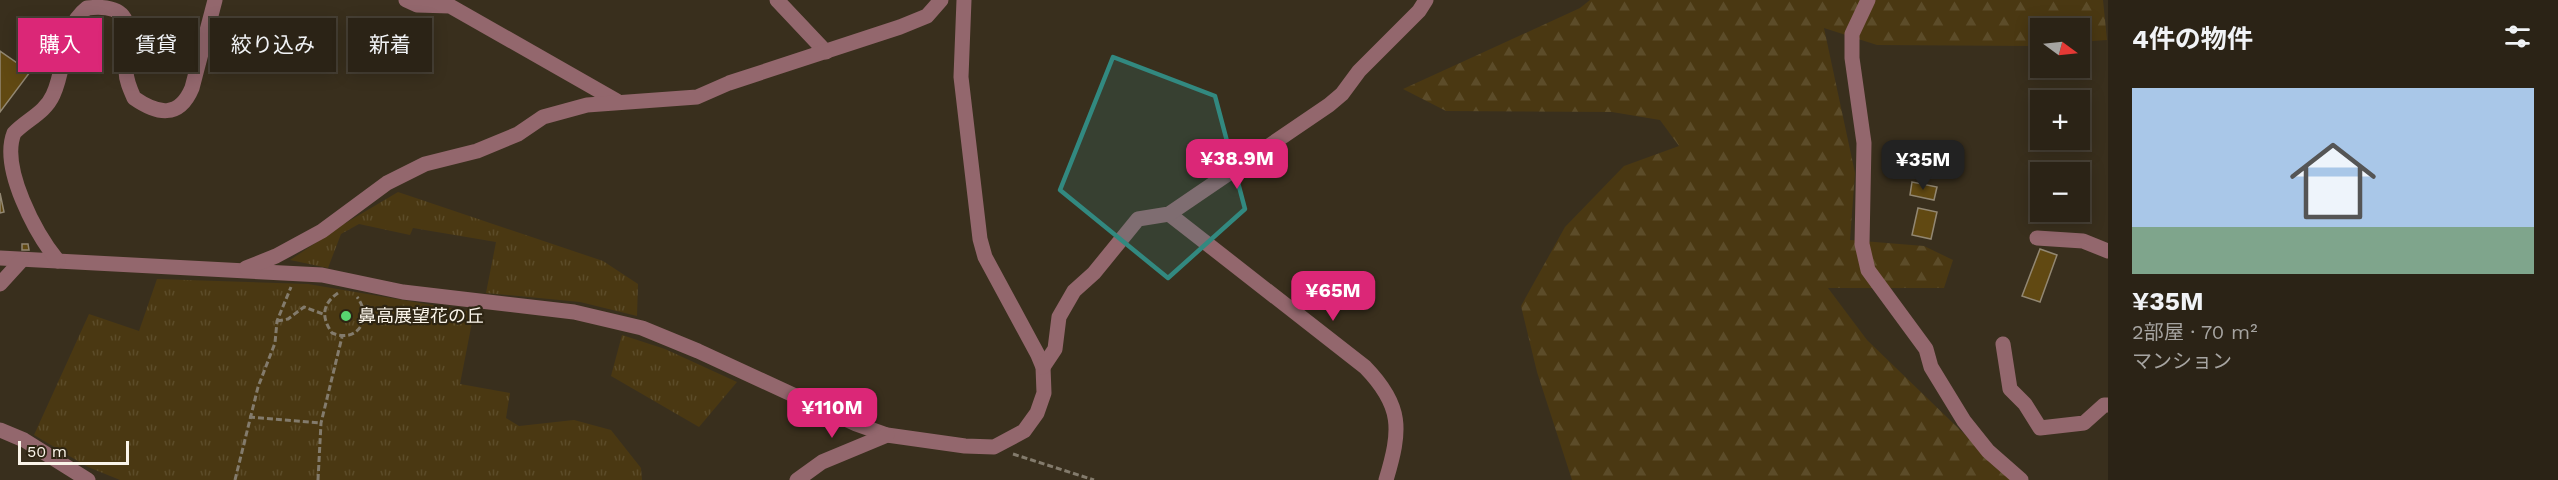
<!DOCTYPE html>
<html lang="ja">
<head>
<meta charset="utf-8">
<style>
	:root { --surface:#2b2316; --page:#372f23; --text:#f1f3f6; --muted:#a6a4a1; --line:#474035; --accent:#db2777 }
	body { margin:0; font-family:"Work Sans","Noto Sans JP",sans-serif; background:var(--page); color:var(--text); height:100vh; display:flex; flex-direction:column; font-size:22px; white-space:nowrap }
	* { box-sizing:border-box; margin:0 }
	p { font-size:20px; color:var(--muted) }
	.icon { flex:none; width:33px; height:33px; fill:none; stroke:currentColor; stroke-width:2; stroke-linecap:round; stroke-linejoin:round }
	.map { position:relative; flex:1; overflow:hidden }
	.drawer { display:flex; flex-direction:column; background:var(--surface); width:450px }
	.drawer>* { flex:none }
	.banner { position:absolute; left:18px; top:18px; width:570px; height:54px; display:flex; gap:12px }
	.needle { width:39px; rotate:105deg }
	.controls { position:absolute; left:2030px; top:18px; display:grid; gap:12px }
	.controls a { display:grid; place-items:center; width:60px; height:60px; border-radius:0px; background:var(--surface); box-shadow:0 3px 15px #0003,0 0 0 2px var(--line); font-size:30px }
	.scale { position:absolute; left:18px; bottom:15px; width:111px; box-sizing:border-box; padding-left:6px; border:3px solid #faf4e9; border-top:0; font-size:16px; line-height:21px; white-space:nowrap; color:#faf4e9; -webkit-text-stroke:4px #2e2513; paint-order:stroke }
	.price { position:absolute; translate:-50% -51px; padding:0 14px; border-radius:12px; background:var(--accent); color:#fff; font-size:20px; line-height:39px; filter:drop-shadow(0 2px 3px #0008) }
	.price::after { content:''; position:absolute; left:50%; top:36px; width:18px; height:14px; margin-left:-9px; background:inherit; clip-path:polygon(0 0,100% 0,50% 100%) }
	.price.on { background:#222; color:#fff }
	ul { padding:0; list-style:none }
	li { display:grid; align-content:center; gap:12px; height:318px; padding:0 24px }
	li+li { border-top:2px solid var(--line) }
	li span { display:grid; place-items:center; height:186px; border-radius:0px; color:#555 }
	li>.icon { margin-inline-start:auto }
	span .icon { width:108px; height:108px; fill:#fffc; stroke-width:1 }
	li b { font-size:26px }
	h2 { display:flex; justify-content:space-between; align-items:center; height:72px; padding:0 24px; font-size:26px }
	.chip { padding:0 21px; border-radius:0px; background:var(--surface); box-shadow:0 3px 15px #0003,0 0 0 2px var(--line); font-size:21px; line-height:54px }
	.chip.on { background:var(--accent); color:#fff }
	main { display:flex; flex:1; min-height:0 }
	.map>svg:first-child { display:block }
</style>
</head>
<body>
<main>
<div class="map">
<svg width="2108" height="480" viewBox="0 0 2108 480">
	<defs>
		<pattern id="grass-tufts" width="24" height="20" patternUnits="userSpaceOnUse" patternTransform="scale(1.5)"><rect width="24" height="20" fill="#4a3812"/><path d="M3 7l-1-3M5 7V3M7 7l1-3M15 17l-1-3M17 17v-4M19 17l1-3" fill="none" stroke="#5c4c29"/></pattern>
		<pattern id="forest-firs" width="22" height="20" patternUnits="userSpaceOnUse" patternTransform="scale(1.5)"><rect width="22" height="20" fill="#4a3812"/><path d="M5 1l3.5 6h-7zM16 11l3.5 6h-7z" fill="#5c4c29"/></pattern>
	</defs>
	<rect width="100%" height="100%" fill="#392f1d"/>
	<g fill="url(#grass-tufts)">
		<path d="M398 192 603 261 638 284 637 316 580 302 486 293 496 242 413 228 410 235 359 224 341 234 328 268 290 260 344 224Z"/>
		<path d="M157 279 308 284 474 312 460 384 510 393 506 418 519 426 574 420 611 430 641 468 642 480H120L88 467 34 435 89 314 139 331Z"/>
		<path d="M622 335 665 349 737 382 699 427 611 376Z"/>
	</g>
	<path fill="url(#forest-firs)" d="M1590 0H2103L2107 40 2079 42V28H2040V46L1877 45 1824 28 1855 173 1850 240 1924 246 1953 260 1944 288H1828L1867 340 2012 480H1572L1537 372 1521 306 1565 227 1624 166 1679 146 1660 120 1612 112 1446 111 1403 89 1580 8Z"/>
	<g fill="#614912" stroke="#928772" stroke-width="1.5">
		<path d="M0 51 30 72 0 112Z"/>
		<path d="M1912 182 1937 187 1934 200 1910 195Z"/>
		<path d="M0 193 4 212 0 213Z"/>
		<path d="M1918 208 1937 212 1931 239 1912 235Z"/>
		<path d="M22 244H28L29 250H22Z"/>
		<path d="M2040 249 2057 255 2040 302 2022 296Z"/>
	</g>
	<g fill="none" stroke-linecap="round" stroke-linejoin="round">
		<g stroke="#837b6c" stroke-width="3" stroke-dasharray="6 3" stroke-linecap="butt">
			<path d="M338 293C322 304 321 317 332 333 358 344 373 318 357 297"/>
			<path d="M277 321 288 319 304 307 323 314"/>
			<path d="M249 417 321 423"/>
			<path d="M1013 454 1094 480"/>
			<path d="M235 480 258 387 275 343 277 321 291 287"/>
			<path d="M318 480 321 423 342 337"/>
		</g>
		<g stroke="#93676d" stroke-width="15">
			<path d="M406 0 417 5 450 6 617 101"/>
			<path d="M777 0 826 52"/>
			<path d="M1868 0 1852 34V58L1864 143 1862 244 1868 270 1926 349 1931 367 1964 421 1988 451 2021 480"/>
			<path d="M1169 214 1365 367C1403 406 1401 430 1386 480"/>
			<path d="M2037 238 2083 241 2108 251"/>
			<path d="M0 258 322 275 403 292 574 312 642 328 698 351 856 424 887 435 965 446 994 447 1024 431 1037 413 1044 393 1043 367 1038 355 985 257 980 239 961 77 964 0"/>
			<path d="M58 261C36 234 0 168 14 133 26 120 45 113 53 95 67 66 60 29 87 8 141 2 126 37 126 71 126 80 130 89 134 98 157 114 179 119 192 88L215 0"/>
			<path d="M246 268 276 256 322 231 387 183 425 164 477 151 518 134 543 117 587 105 697 97 729 83 900 27 927 16 941 0"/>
			<path d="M0 284 21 261"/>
			<path d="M2003 344 2010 389 2025 404 2040 428 2084 423 2104 405H2108"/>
			<path d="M1043 367 1055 349 1059 317 1074 291 1094 273 1138 219 1169 214 1329 105 1342 94 1359 71 1419 11 1426 0"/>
			<path d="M0 430 24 440 88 480"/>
			<path d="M797 480 822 462 887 435"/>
		</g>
	</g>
	<path fill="#328980" fill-opacity="0.2" stroke="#328980" stroke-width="4.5" stroke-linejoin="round" d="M1113 57 1215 96 1245 209 1168 278 1060 190Z"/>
	<circle fill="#58d570" stroke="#2e2513" stroke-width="2" cx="346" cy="316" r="6"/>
	<g text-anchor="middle" stroke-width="4.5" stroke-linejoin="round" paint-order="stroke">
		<g font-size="18" fill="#faf4e9" stroke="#2e2513" text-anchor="start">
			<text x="358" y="322">鼻高展望花の丘</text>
		</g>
	</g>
</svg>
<div class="controls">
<a><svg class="needle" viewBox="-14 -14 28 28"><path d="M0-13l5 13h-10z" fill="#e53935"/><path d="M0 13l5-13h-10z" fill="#a6a4a1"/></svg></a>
<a>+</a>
<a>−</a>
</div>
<div class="scale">50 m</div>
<b class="price" style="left:1237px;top:190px">¥38.9M</b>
<b class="price on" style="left:1923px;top:191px">¥35M</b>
<b class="price" style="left:1333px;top:322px">¥65M</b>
<b class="price" style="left:832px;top:439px">¥110M</b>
<div class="banner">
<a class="chip on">購入</a>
<a class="chip">賃貸</a>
<a class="chip">絞り込み</a>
<a class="chip">新着</a>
</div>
</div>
<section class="drawer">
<h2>4件の物件<svg class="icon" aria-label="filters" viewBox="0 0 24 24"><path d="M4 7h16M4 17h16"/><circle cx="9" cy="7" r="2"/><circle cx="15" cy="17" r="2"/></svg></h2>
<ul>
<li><span style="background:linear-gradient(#a9c7e8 75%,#7fa58c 0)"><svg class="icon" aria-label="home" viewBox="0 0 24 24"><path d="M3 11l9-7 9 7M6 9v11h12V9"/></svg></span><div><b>¥35M</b><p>2部屋 · 70 m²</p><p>マンション</p></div></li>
</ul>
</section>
</main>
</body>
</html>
